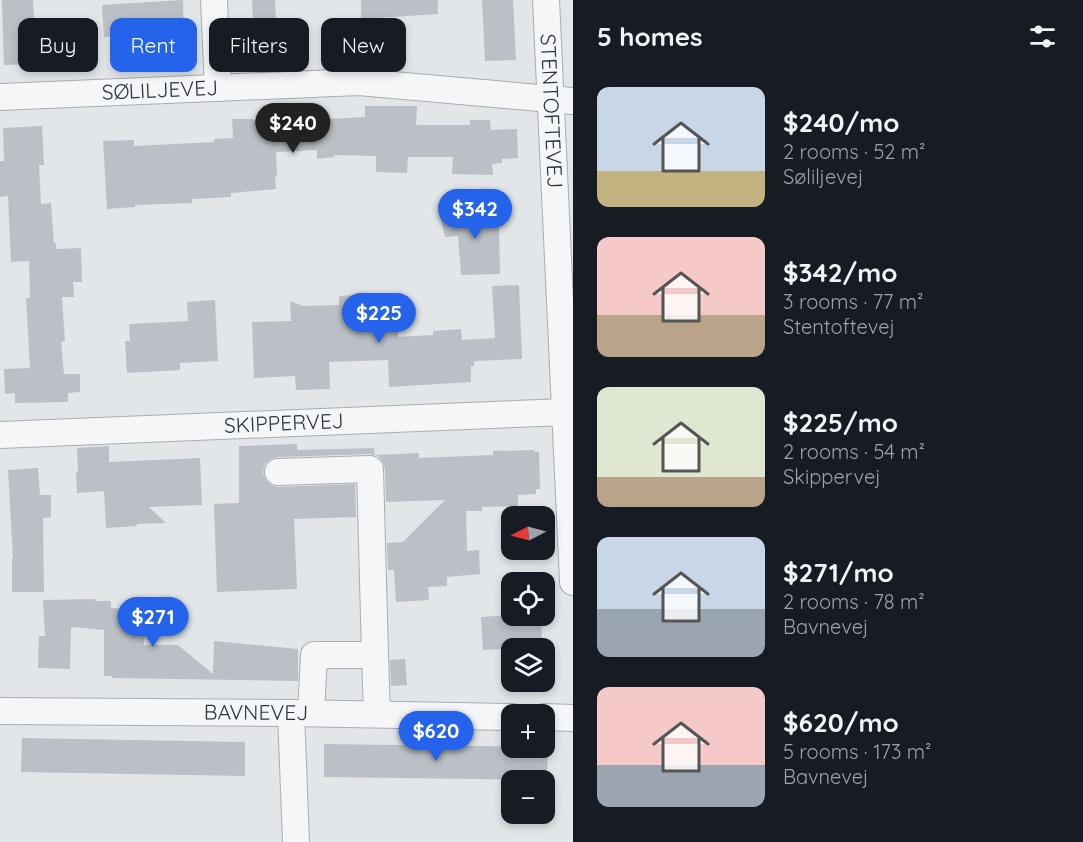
<!DOCTYPE html>
<html lang="en">
<head>
<meta charset="utf-8">
<style>
	:root { --surface:#171b24; --page:#20242c; --text:#f1f3f6; --muted:#9ea1a6; --accent:#2563eb }
	body { margin:0; font-family:Quicksand,sans-serif; background:var(--page); color:var(--text); height:100vh; display:flex; flex-direction:column; font-size:22px; white-space:nowrap }
	* { box-sizing:border-box; margin:0 }
	p { font-size:20px; color:var(--muted) }
	.icon { flex:none; width:33px; height:33px; fill:none; stroke:currentColor; stroke-width:2; stroke-linecap:round; stroke-linejoin:round }
	.map { position:relative; flex:1; overflow:hidden }
	.drawer { display:flex; flex-direction:column; background:var(--surface); width:510px }
	.drawer>* { flex:none }
	.hud { position:absolute; left:18px; top:18px; width:465px; height:54px; display:flex; gap:12px }
	.needle { width:39px; rotate:264deg }
	.fabs { position:absolute; left:501px; top:506px; display:grid; gap:12px }
	.fabs a { display:grid; place-items:center; width:54px; height:54px; border-radius:12px; background:var(--surface); box-shadow:0 3px 9px #0003; font-size:30px }
	.price { position:absolute; translate:-50% -51px; padding:0 14px; border-radius:21px; background:var(--accent); color:#fff; font-size:20px; line-height:39px; filter:drop-shadow(0 2px 3px #0008) }
	.price::after { content:''; position:absolute; left:50%; top:36px; width:18px; height:14px; margin-left:-9px; background:inherit; clip-path:polygon(0 0,100% 0,50% 100%) }
	.price.on { background:#222; color:#fff }
	ul { padding:0; list-style:none }
	li { display:flex; align-items:center; gap:18px; height:150px; padding:0 24px }
	li span { display:grid; place-items:center; flex:none; width:168px; height:120px; border-radius:12px; color:#555 }
	li>.icon { margin-inline-start:auto }
	span .icon { width:72px; height:72px; fill:#fffc; stroke-width:1 }
	li b { font-size:26px }
	h2 { display:flex; justify-content:space-between; align-items:center; height:72px; padding:0 24px; font-size:26px }
	.tag { padding:0 21px; border-radius:12px; background:var(--surface); box-shadow:0 3px 9px #0003; font-size:21px; line-height:54px }
	.tag.on { background:var(--accent); color:#fff }
	main { display:flex; flex:1; min-height:0 }
	.map>svg:first-child { display:block }
</style>
</head>
<body>
<main>
<div class="map">
<svg width="573" height="842" viewBox="0 0 573 842">
	<rect width="100%" height="100%" fill="#e2e6e9"/>
	<g fill="#bac0c5">
		<path d="M2 0H33L36 64 4 65Z"/>
		<path d="M183 0 184 47 157 48 156 34 104 37 102 5Z"/>
		<path d="M252 0H275L277 43 254 44Z"/>
		<path d="M361 0H438V14L361 19Z"/>
		<path d="M482 0H513L516 60 485 61Z"/>
		<path d="M365 106H417L416 125H470V120H490L491 130 517 129 518 158 502 159V163L492 164 493 175 452 174 453 157H408L407 173 376 172V156L334 155V157L317 159V150L276 152 277 176 275 177 276 189 231 193V197L192 199V203L135 205V207L107 209 103 141 134 140V146L214 142V139L233 138 232 119H253V120H261V123L365 117Z"/>
		<path d="M42 126 44 165H39L41 204 51 203 54 243H56V249L81 248 82 282H73L74 297H62L65 341 61 342 64 374H80V392L68 393V402L15 403V393L5 394 4 369 30 368 26 298H30L29 261 11 262 8 196 0 197V161H4L3 128Z"/>
		<path d="M493 209 494 225H499L500 274 461 275 458 236 445 237 439 212Z"/>
		<path d="M519 285 522 359 474 361V366H471V382L389 387 388 360 329 362 330 389 296 390 295 376 254 378 252 322 291 321 290 301 303 306 339 305V296L361 295V305H370L371 321 390 320V328H398V337L433 335V331L461 329 462 340 495 338 492 286Z"/>
		<path d="M215 300 218 361 180 363V370L127 373 125 341H130L129 324 188 321 187 302Z"/>
		<path d="M297 444V450L374 448 375 455 419 453V458L493 455V451L534 450 535 452H539L540 489H536V494L518 495V506L482 507V511H466L467 551 479 550 480 574 447 577V586L428 587 429 600 396 602 394 570H388L387 543 403 542 445 500 386 502 385 469 383 462 378 456 370 454 278 457 271 459 265 464 263 473 266 480 271 485 278 487 355 484 356 517 294 519 297 589 217 592 214 504 239 503V446Z"/>
		<path d="M109 446V462L200 458 202 505 149 507 166 523 137 524V526L106 528 104 491 77 493 76 472H78L77 448Z"/>
		<path d="M38 468 40 495H51V517L43 518 44 592H12V558H13L8 470Z"/>
		<path d="M95 599V601H111V608L146 610 144 645H178L213 674 214 641 298 649V681L112 678V676H104V630L71 627 70 669 38 668 39 636H45L43 600Z"/>
		<path d="M509 615H541L542 647 483 650 481 617Z"/>
		<path d="M405 659 407 685 391 686 390 660Z"/>
		<path d="M22 738 245 742V776L21 772Z"/>
		<path d="M324 744 548 747 547 780 324 777Z"/>
	</g>
	<g fill="none" stroke-linecap="round" stroke-linejoin="round">
		<defs>
			<g id="minor">
				<path d="M214 0 218 88"/>
				<path id="s1" d="M546 0 573 582"/>
				<path id="s2" d="M0 97 359 82 573 101"/>
				<path id="s3" d="M0 435 566 412"/>
				<path d="M278 472 370 469 375 655"/>
				<path id="s4" d="M0 711 291 713 512 717"/>
				<path d="M291 713 296 842"/>
				<path d="M311 713 314 655H375L377 714"/>
				<path d="M544 717 573 718"/>
			</g>
		</defs>
		<use href="#minor" stroke="#a8adb3" stroke-width="28"/>
		<use href="#minor" stroke="#f5f6f8" stroke-width="26"/>
	</g>
	<g text-anchor="middle" stroke-width="4.5" stroke-linejoin="round" paint-order="stroke">
		<g font-size="21" fill="#2c353f" stroke="#f2f4f7">
			<text dy="7" stroke="none"><textPath href="#s2" startOffset="160">SØLILJEVEJ</textPath></text>
			<text dy="7" stroke="none"><textPath href="#s1" startOffset="111">STENTOFTEVEJ</textPath></text>
			<text dy="7" stroke="none"><textPath href="#s3" startOffset="284">SKIPPERVEJ</textPath></text>
			<text dy="7" stroke="none"><textPath href="#s4" startOffset="256">BAVNEVEJ</textPath></text>
		</g>
	</g>
</svg>
<div class="fabs">
<a><svg class="needle" viewBox="-14 -14 28 28"><path d="M0-13l5 13h-10z" fill="#e53935"/><path d="M0 13l5-13h-10z" fill="#9ea1a6"/></svg></a>
<a><svg class="icon" aria-label="locate" viewBox="0 0 24 24"><circle cx="12" cy="12" r="6"/><path d="M12 2v4M12 18v4M2 12h4M18 12h4"/></svg></a>
<a><svg class="icon" aria-label="layers" viewBox="0 0 24 24"><path d="M12 4l9 5-9 5-9-5zM3 14l9 5 9-5"/></svg></a>
<a>+</a>
<a>−</a>
</div>
<b class="price on" style="left:293px;top:154px">$240</b>
<b class="price" style="left:475px;top:240px">$342</b>
<b class="price" style="left:379px;top:344px">$225</b>
<b class="price" style="left:153px;top:648px">$271</b>
<b class="price" style="left:436px;top:762px">$620</b>
<div class="hud">
<a class="tag">Buy</a>
<a class="tag on">Rent</a>
<a class="tag">Filters</a>
<a class="tag">New</a>
</div>
</div>
<section class="drawer">
<h2>5 homes<svg class="icon" aria-label="filters" viewBox="0 0 24 24"><path d="M4 7h16M4 17h16"/><circle cx="9" cy="7" r="2"/><circle cx="15" cy="17" r="2"/></svg></h2>
<ul>
<li><span style="background:linear-gradient(#c9d6e8 70%,#c2b280 0)"><svg class="icon" aria-label="home" viewBox="0 0 24 24"><path d="M3 11l9-7 9 7M6 9v11h12V9"/></svg></span><div><b>$240/mo</b><p>2 rooms · 52 m²</p><p>Søliljevej</p></div></li>
<li><span style="background:linear-gradient(#f6c9c9 65%,#b9a48a 0)"><svg class="icon" aria-label="home" viewBox="0 0 24 24"><path d="M3 11l9-7 9 7M6 9v11h12V9"/></svg></span><div><b>$342/mo</b><p>3 rooms · 77 m²</p><p>Stentoftevej</p></div></li>
<li><span style="background:linear-gradient(#dfe7d0 75%,#b9a48a 0)"><svg class="icon" aria-label="home" viewBox="0 0 24 24"><path d="M3 11l9-7 9 7M6 9v11h12V9"/></svg></span><div><b>$225/mo</b><p>2 rooms · 54 m²</p><p>Skippervej</p></div></li>
<li><span style="background:linear-gradient(#c9d6e8 60%,#9aa5b1 0)"><svg class="icon" aria-label="home" viewBox="0 0 24 24"><path d="M3 11l9-7 9 7M6 9v11h12V9"/></svg></span><div><b>$271/mo</b><p>2 rooms · 78 m²</p><p>Bavnevej</p></div></li>
<li><span style="background:linear-gradient(#f6c9c9 65%,#9aa5b1 0)"><svg class="icon" aria-label="home" viewBox="0 0 24 24"><path d="M3 11l9-7 9 7M6 9v11h12V9"/></svg></span><div><b>$620/mo</b><p>5 rooms · 173 m²</p><p>Bavnevej</p></div></li>
</ul>
</section>
</main>
</body>
</html>
